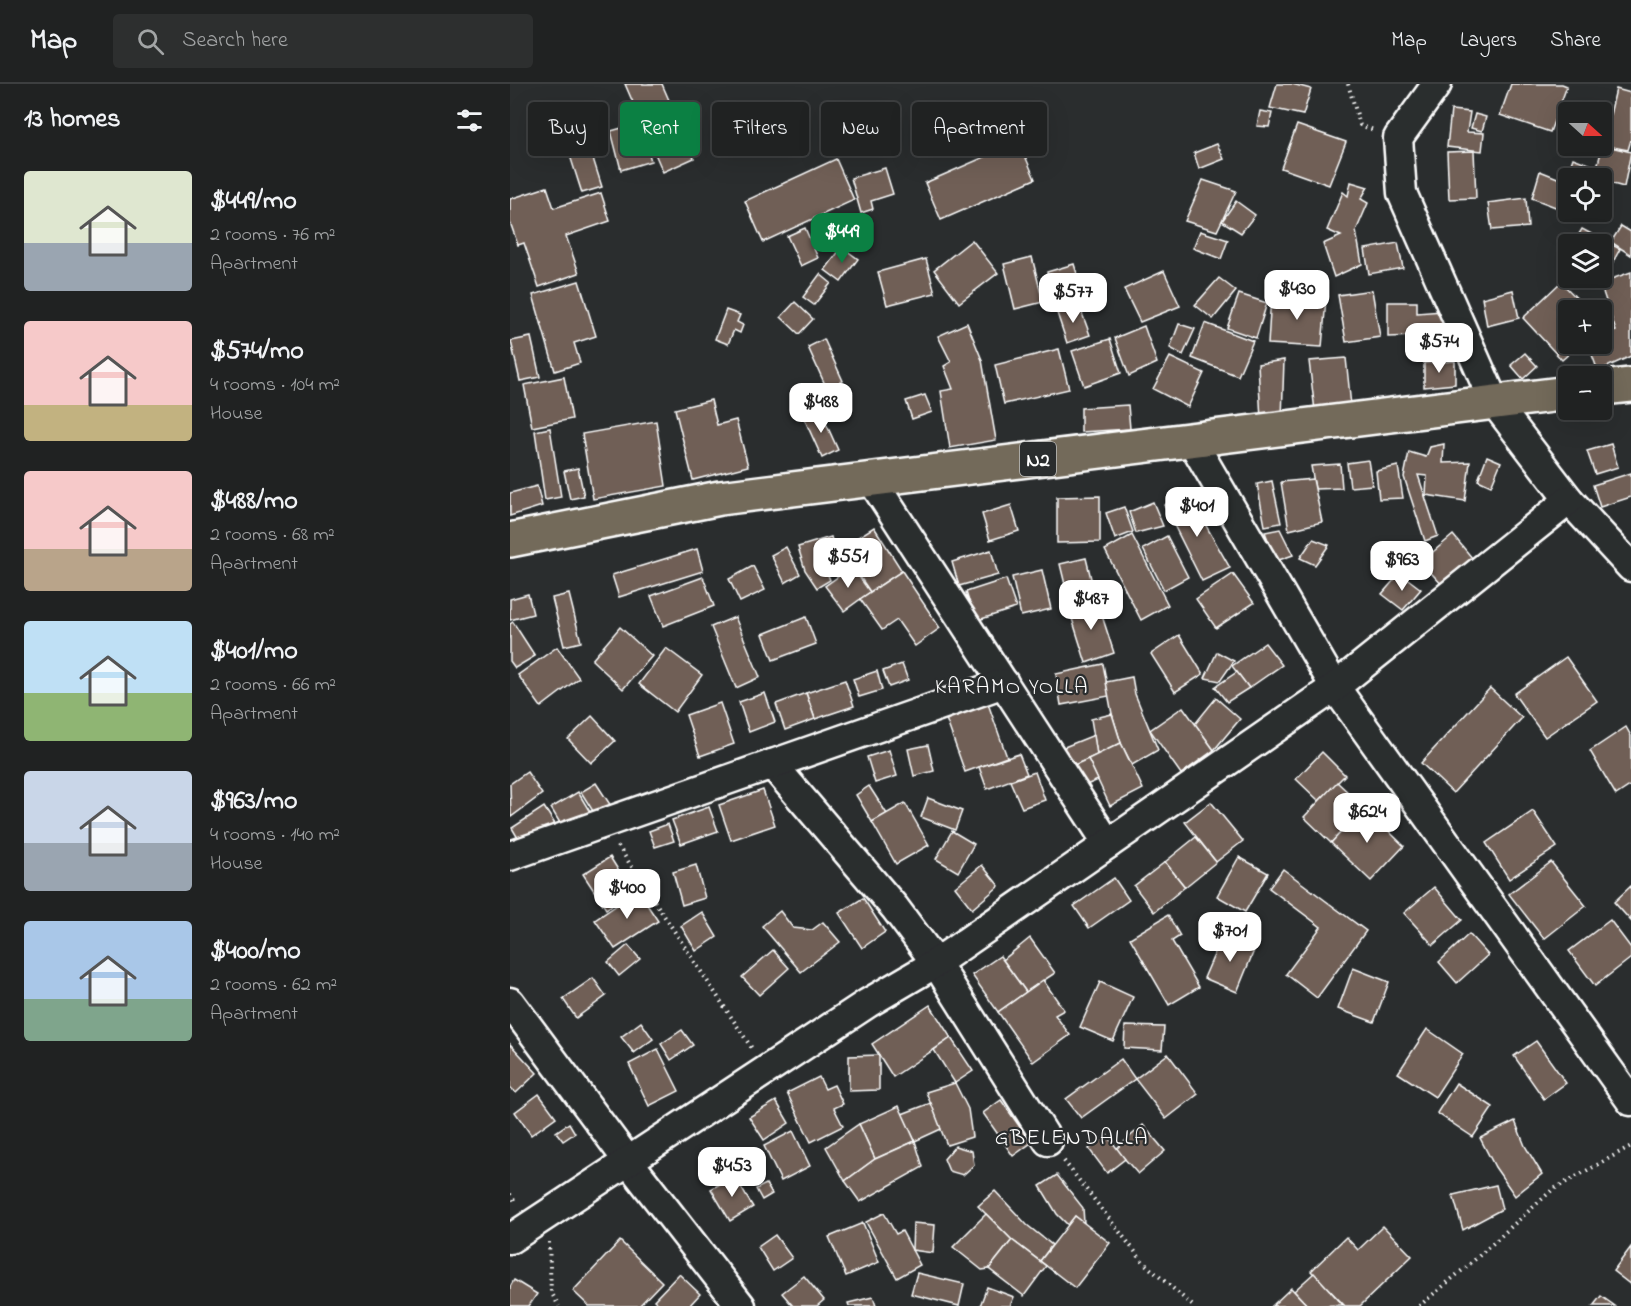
<!DOCTYPE html>
<html lang="en">
<head>
<meta charset="utf-8">
<style>
	:root { --surface:#202222; --page:#2d2f2f; --text:#f1f3f6; --muted:#a2a4a5; --line:#3d3f40; --accent:#0b8043 }
	body { margin:0; font-family:"Indie Flower",sans-serif; background:var(--page); color:var(--text); height:100vh; display:flex; flex-direction:column; font-size:22px; white-space:nowrap }
	* { box-sizing:border-box; margin:0 }
	p { font-size:20px; color:var(--muted) }
	.icon { flex:none; width:33px; height:33px; fill:none; stroke:currentColor; stroke-width:2; stroke-linecap:round; stroke-linejoin:round }
	.map { position:relative; flex:1; overflow:hidden }
	.panel { display:flex; flex-direction:column; background:var(--surface); width:510px }
	.panel>* { flex:none }
	.guide { position:absolute; left:18px; top:18px; width:570px; height:54px; display:flex; gap:12px }
	.needle { width:39px; rotate:111deg }
	.controls { position:absolute; left:1048px; top:18px; display:grid; gap:12px }
	.controls a { display:grid; place-items:center; width:54px; height:54px; border-radius:6px; background:var(--surface); box-shadow:0 6px 24px #0002,0 0 0 2px var(--line); font-size:30px }
	.price { position:absolute; translate:-50% -51px; padding:0 14px; border-radius:12px; background:#fff; color:#222; font-size:20px; line-height:39px; filter:drop-shadow(0 2px 3px #0008) }
	.price::after { content:''; position:absolute; left:50%; top:36px; width:18px; height:14px; margin-left:-9px; background:inherit; clip-path:polygon(0 0,100% 0,50% 100%) }
	.price.selected { background:var(--accent); color:#fff }
	ul { padding:0; list-style:none }
	li { display:flex; align-items:center; gap:18px; height:150px; padding:0 24px }
	li span { display:grid; place-items:center; flex:none; width:168px; height:120px; border-radius:6px; color:#555 }
	li>.icon { margin-inline-start:auto }
	span .icon { width:72px; height:72px; fill:#fffc; stroke-width:1 }
	li b { font-size:26px }
	h2 { display:flex; justify-content:space-between; align-items:center; height:72px; padding:0 24px; font-size:26px }
	.chip { padding:0 21px; border-radius:6px; background:var(--surface); box-shadow:0 6px 24px #0002,0 0 0 2px var(--line); font-size:21px; line-height:54px }
	.chip.selected { background:var(--accent); color:#fff }
	header { display:flex; align-items:center; gap:36px; box-sizing:border-box; height:84px; padding:0 30px; background:var(--surface); border-bottom:2px solid var(--line) }
	header strong { font-size:28px }
	nav { display:flex; gap:33px; margin-inline-start:auto; font-size:21px }
	.search { width:420px; height:54px; background:var(--page); display:flex; align-items:center; gap:15px; box-sizing:border-box; padding:0 21px; border-radius:6px; color:var(--muted); font-size:22px }
	main { display:flex; flex:1; min-height:0 }
	.map>svg:first-child { display:block }
</style>
</head>
<body>
<header>
<strong>Map</strong>
<div class="search"><svg class="icon" aria-label="search" viewBox="0 0 24 24"><circle cx="10" cy="10" r="6"/><path d="M15 15l6 6"/></svg>Search here</div>
<nav><a>Map</a><a>Layers</a><a>Share</a></nav>
</header>
<main>
<section class="panel">
<h2>13 homes<svg class="icon" aria-label="filters" viewBox="0 0 24 24"><path d="M4 7h16M4 17h16"/><circle cx="9" cy="7" r="2"/><circle cx="15" cy="17" r="2"/></svg></h2>
<ul>
<li><span style="background:linear-gradient(#dfe7d0 60%,#9aa5b1 0)"><svg class="icon" aria-label="home" viewBox="0 0 24 24"><path d="M3 11l9-7 9 7M6 9v11h12V9"/></svg></span><div><b>$449/mo</b><p>2 rooms · 76 m²</p><p>Apartment</p></div></li>
<li><span style="background:linear-gradient(#f6c9c9 70%,#c2b280 0)"><svg class="icon" aria-label="home" viewBox="0 0 24 24"><path d="M3 11l9-7 9 7M6 9v11h12V9"/></svg></span><div><b>$574/mo</b><p>4 rooms · 104 m²</p><p>House</p></div></li>
<li><span style="background:linear-gradient(#f6c9c9 65%,#b9a48a 0)"><svg class="icon" aria-label="home" viewBox="0 0 24 24"><path d="M3 11l9-7 9 7M6 9v11h12V9"/></svg></span><div><b>$488/mo</b><p>2 rooms · 68 m²</p><p>Apartment</p></div></li>
<li><span style="background:linear-gradient(#bfe0f5 60%,#8fb573 0)"><svg class="icon" aria-label="home" viewBox="0 0 24 24"><path d="M3 11l9-7 9 7M6 9v11h12V9"/></svg></span><div><b>$401/mo</b><p>2 rooms · 66 m²</p><p>Apartment</p></div></li>
<li><span style="background:linear-gradient(#c9d6e8 60%,#9aa5b1 0)"><svg class="icon" aria-label="home" viewBox="0 0 24 24"><path d="M3 11l9-7 9 7M6 9v11h12V9"/></svg></span><div><b>$963/mo</b><p>4 rooms · 140 m²</p><p>House</p></div></li>
<li><span style="background:linear-gradient(#a9c7e8 65%,#7fa58c 0)"><svg class="icon" aria-label="home" viewBox="0 0 24 24"><path d="M3 11l9-7 9 7M6 9v11h12V9"/></svg></span><div><b>$400/mo</b><p>2 rooms · 62 m²</p><p>Apartment</p></div></li>
</ul>
</section>
<div class="map">
<svg width="1121" height="1222" viewBox="0 0 1121 1222">
	<rect width="100%" height="100%" fill="#2a2d2e"/>
	<filter id="ink" filterUnits="userSpaceOnUse"><feTurbulence type="fractalNoise" baseFrequency=".0167" numOctaves="2"/><feDisplacementMap in="SourceGraphic" scale="12" xChannelSelector="R" yChannelSelector="G"/><feConvolveMatrix kernelMatrix="1 2 1 2 8 2 1 2 1" color-interpolation-filters="sRGB"/></filter>
	<g filter="url(#ink)">
		<g fill="#6f5f56" stroke="#fff" stroke-width="1.5">
			<path d="M115 0H152L184 74 153 88Z"/>
			<path d="M767 0H782L801 5 793 31 760 24Z"/>
			<path d="M1001 0H1052L1057 2 1040 48 990 31Z"/>
			<path d="M1106 5 1121 9V56L1118 66 1093 61Z"/>
			<path d="M941 26 960 28 957 48 974 49 972 67 937 63Z"/>
			<path d="M750 27 762 29 759 43 747 42Z"/>
			<path d="M965 30 976 33 972 47 961 44Z"/>
			<path d="M130 39 141 77 111 86 101 47Z"/>
			<path d="M787 41 836 58 819 101 771 84Z"/>
			<path d="M76 52 92 103 72 109 56 59Z"/>
			<path d="M509 58 525 95 431 136 415 99Z"/>
			<path d="M707 60 714 75 689 85 684 69Z"/>
			<path d="M1093 61 1121 68 1114 103 1092 97V94H1084Z"/>
			<path d="M964 67 966 114 939 115 937 68Z"/>
			<path d="M1063 74 1087 83 1083 94H1059V128H1071L1069 132 1022 114 1030 87 1055 97Z"/>
			<path d="M326 75 344 116 253 158 235 117Z"/>
			<path d="M375 84 383 110 361 117 363 125 351 129 341 94Z"/>
			<path d="M693 96 726 107 707 147 675 137Z"/>
			<path d="M841 98 858 103 851 115 858 119 846 147 852 180 824 193 813 160 831 152 817 146 833 108 838 112Z"/>
			<path d="M37 103 44 124 91 109 100 137 56 152 69 189 29 203 14 159 8 161 0 138V115Z"/>
			<path d="M1016 114 1018 143 982 146 978 119Z"/>
			<path d="M726 117 745 131 731 149 712 137Z"/>
			<path d="M1111 142 1121 148V171L1101 158Z"/>
			<path d="M295 144 308 174 291 182 277 152Z"/>
			<path d="M1072 145 1110 165 1093 196 1087 194H1092V160H1063Z"/>
			<path d="M690 147 718 156 711 175 683 164Z"/>
			<path d="M462 156 488 189 449 219 424 186Z"/>
			<path d="M888 159 893 184 859 190 855 165Z"/>
			<path d="M332 163 348 175 331 198 315 186Z"/>
			<path d="M522 173 533 218 505 225 494 180Z"/>
			<path d="M416 175 425 209 377 221 368 188Z"/>
			<path d="M564 180 572 206 544 214 537 188Z"/>
			<path d="M654 187 670 222 630 238 614 205Z"/>
			<path d="M1121 188V272L1088 287 1078 260H1092V252L1106 247 1090 199Z"/>
			<path d="M310 190 321 199 304 221 293 213Z"/>
			<path d="M709 194 726 207 703 235 685 221Z"/>
			<path d="M69 197 86 252 64 259 70 279 45 287 23 211Z"/>
			<path d="M1051 198 1078 226H1059V260H1070L1052 276 1013 234Z"/>
			<path d="M862 206 870 253 836 258 828 211Z"/>
			<path d="M1003 206 1009 234 977 242 972 214Z"/>
			<path d="M729 210 757 219 746 254 717 244Z"/>
			<path d="M761 211 816 215 812 263 758 260Z"/>
			<path d="M285 218 303 235 289 250 271 233Z"/>
			<path d="M878 218H907V229L932 227 935 273 909 275 907 252 878 253Z"/>
			<path d="M569 221 580 251 557 259 547 229Z"/>
			<path d="M216 226 230 231 227 238 233 241 230 249 224 246 218 260 205 255Z"/>
			<path d="M457 239 472 276 486 356 440 364 431 307 443 305 434 282 441 278 428 252Z"/>
			<path d="M695 239 743 257 728 292 682 274Z"/>
			<path d="M669 240 685 245 673 271 660 264Z"/>
			<path d="M634 242 647 279 619 292 605 254Z"/>
			<path d="M21 253 30 293 10 297 1 257Z"/>
			<path d="M314 255 333 297 317 305 298 263Z"/>
			<path d="M600 255 611 289 574 302 562 267Z"/>
			<path d="M549 265 559 305 494 320 485 281Z"/>
			<path d="M1015 269 1027 282 1013 295 1001 281Z"/>
			<path d="M660 273 694 289 678 323 643 305Z"/>
			<path d="M836 274 841 322 805 327 799 277Z"/>
			<path d="M774 276 772 334 751 336 748 280Z"/>
			<path d="M945 277V300L914 303V279Z"/>
			<path d="M54 293 62 335 22 343 14 301Z"/>
			<path d="M415 311 422 328 402 335 396 317Z"/>
			<path d="M201 316 207 341 226 336 238 382 183 396 165 325Z"/>
			<path d="M618 321 620 345 571 348V324Z"/>
			<path d="M310 326 328 366 312 374 294 334Z"/>
			<path d="M146 337 156 402 83 415 72 350Z"/>
			<path d="M40 344 51 413 35 416 25 347Z"/>
			<path d="M934 360 933 379 960 378 955 417 916 411 917 392 908 391 928 452 915 457 894 393 899 368 916 373 920 363Z"/>
			<path d="M1101 360 1108 383 1085 390 1077 367Z"/>
			<path d="M977 372 991 378 981 402 968 396Z"/>
			<path d="M858 376 862 401 840 403 837 379Z"/>
			<path d="M830 380 832 404 805 405 801 382Z"/>
			<path d="M888 382 893 414 869 415 866 387Z"/>
			<path d="M68 384 74 412 60 415 54 387Z"/>
			<path d="M1121 389V413L1090 423 1083 401Z"/>
			<path d="M803 395 812 438 779 446 771 398Z"/>
			<path d="M762 397 771 439 755 442 747 400Z"/>
			<path d="M27 402 32 422 0 432V409Z"/>
			<path d="M678 410 720 484 692 497 654 421Z"/>
			<path d="M590 412V458L547 459V413Z"/>
			<path d="M643 418 653 442 626 449 619 428Z"/>
			<path d="M501 421 509 447 480 456 472 430Z"/>
			<path d="M614 423 623 448 605 455 596 429Z"/>
			<path d="M364 443 392 487 360 508 331 464Z"/>
			<path d="M770 445 783 471 766 477 755 448Z"/>
			<path d="M622 451 658 521 631 536 595 466Z"/>
			<path d="M943 451 968 481 936 505 911 478Z"/>
			<path d="M657 452 678 493 654 506 633 465Z"/>
			<path d="M321 453 328 476 314 481 320 496 307 504 295 486 288 463Z"/>
			<path d="M803 455 819 461 805 481 790 474Z"/>
			<path d="M276 463 290 490 275 499 261 471Z"/>
			<path d="M187 465 193 487 109 513 102 491Z"/>
			<path d="M481 466 488 491 449 502 442 478Z"/>
			<path d="M576 474 585 511 559 517 550 480Z"/>
			<path d="M243 482 255 506 230 518 219 495Z"/>
			<path d="M342 483 360 508 334 527 315 502Z"/>
			<path d="M532 486 541 525 511 532 502 493Z"/>
			<path d="M392 487 430 544 405 562 387 536 372 546 350 515Z"/>
			<path d="M890 489 911 505 893 526 872 510Z"/>
			<path d="M723 490 744 519 706 544 686 515Z"/>
			<path d="M193 493 204 522 153 542 141 512Z"/>
			<path d="M496 495 506 524 465 537 456 508Z"/>
			<path d="M18 510 23 530 0 536V515Z"/>
			<path d="M59 510 71 558 54 562 42 514Z"/>
			<path d="M587 516 604 569 576 579 559 525Z"/>
			<path d="M225 533 250 593 226 604 201 543Z"/>
			<path d="M296 533 306 560 263 576 253 550Z"/>
			<path d="M3 538 25 572 5 584 0 577V540Z"/>
			<path d="M110 543 142 572 113 605 82 576Z"/>
			<path d="M669 551 693 590 665 608 641 570Z"/>
			<path d="M755 559 772 581 739 604 722 582Z"/>
			<path d="M47 563 69 594 31 623 8 591Z"/>
			<path d="M156 564 192 591 165 628 129 600Z"/>
			<path d="M707 568 724 577 710 597 695 594Z"/>
			<path d="M1056 573 1087 617 1035 653 1004 610Z"/>
			<path d="M392 580 398 596 379 603 373 587Z"/>
			<path d="M593 580 599 612 551 621 546 590Z"/>
			<path d="M367 587 372 606 349 613 343 595Z"/>
			<path d="M727 588 739 604 717 618 705 603Z"/>
			<path d="M622 593 625 610 648 666 622 681 611 659 602 630 596 598Z"/>
			<path d="M335 596 344 622 305 635 296 609Z"/>
			<path d="M980 604 1012 634 943 709 911 679Z"/>
			<path d="M255 609 265 638 239 648 229 618Z"/>
			<path d="M296 609 305 635 275 646 266 620Z"/>
			<path d="M476 614 497 673 455 688 434 629Z"/>
			<path d="M706 614 730 635 704 666 685 640Z"/>
			<path d="M210 619 224 660 190 672 176 631Z"/>
			<path d="M673 623 704 666 671 690 640 646Z"/>
			<path d="M602 630 611 659 587 671 581 635Z"/>
			<path d="M82 632 105 657 81 679 58 655Z"/>
			<path d="M1116 643 1121 652V701L1106 711 1080 667Z"/>
			<path d="M584 651 587 671 562 682 552 664Z"/>
			<path d="M611 659 633 705 600 722 578 675Z"/>
			<path d="M418 661 424 687 404 692 398 665Z"/>
			<path d="M379 666 387 692 365 699 357 673Z"/>
			<path d="M812 668 835 691 809 717 786 695Z"/>
			<path d="M509 670 517 690 477 705 469 683Z"/>
			<path d="M578 675 588 696 574 702 562 682Z"/>
			<path d="M17 688 32 710 1 733 0 700Z"/>
			<path d="M525 688 535 716 512 724 500 697Z"/>
			<path d="M827 698 854 723 821 759 794 733Z"/>
			<path d="M86 699 101 722 86 732 71 708Z"/>
			<path d="M359 702 377 730 362 738 346 711Z"/>
			<path d="M253 706 265 741 221 756 209 721Z"/>
			<path d="M68 708 80 728 53 744 41 724Z"/>
			<path d="M418 714 452 727 445 746 411 733Z"/>
			<path d="M701 718 733 757 706 778 675 738Z"/>
			<path d="M395 719 419 761 386 780 362 738Z"/>
			<path d="M34 723 45 740 12 761 2 744Z"/>
			<path d="M199 723 208 747 171 760 162 736Z"/>
			<path d="M854 723 894 762 861 797 821 759Z"/>
			<path d="M1023 727 1047 763 999 795 976 759Z"/>
			<path d="M158 740 164 757 145 763 139 747Z"/>
			<path d="M442 747 464 760 448 788 426 775Z"/>
			<path d="M686 753 706 778 675 803 655 778Z"/>
			<path d="M100 773 122 808 96 825 73 790Z"/>
			<path d="M729 773 758 789 735 828 707 812Z"/>
			<path d="M655 778 675 803 644 828 624 802Z"/>
			<path d="M1041 778 1076 822 1034 855 999 810Z"/>
			<path d="M186 781 195 814 172 821 163 788Z"/>
			<path d="M472 781 489 802 462 825 445 803Z"/>
			<path d="M773 785 856 847 807 914 776 890 811 843 759 804Z"/>
			<path d="M604 794 619 816 579 844 564 822Z"/>
			<path d="M1121 802V837L1104 818Z"/>
			<path d="M924 803 952 836 923 861 894 829Z"/>
			<path d="M128 807 148 837 105 865 85 836Z"/>
			<path d="M353 814 375 848 352 864 329 829Z"/>
			<path d="M270 827 283 844 302 846 313 838 330 858 291 888 252 842Z"/>
			<path d="M192 828 207 853 186 867 171 842Z"/>
			<path d="M658 831 670 852 662 857 689 903 659 921 620 854Z"/>
			<path d="M1100 836 1121 864V874L1085 902 1059 867Z"/>
			<path d="M713 850 745 864 727 908 694 894Z"/>
			<path d="M959 850 978 871 947 899 929 878Z"/>
			<path d="M520 854 545 889 516 908 493 876Z"/>
			<path d="M118 861 130 875 109 892 98 878Z"/>
			<path d="M263 866 279 884 249 911 232 893Z"/>
			<path d="M490 872 516 908 488 928 462 891Z"/>
			<path d="M843 884 879 898 864 938 828 925Z"/>
			<path d="M83 894 96 912 66 934 53 915Z"/>
			<path d="M533 896 554 926 545 931 560 951 523 978 488 928Z"/>
			<path d="M590 898 623 913 603 957 570 943Z"/>
			<path d="M420 921 441 954 383 993 362 960Z"/>
			<path d="M131 938 143 955 124 969 111 953Z"/>
			<path d="M615 942 654 943 652 966 614 964Z"/>
			<path d="M917 945 953 970 925 1013 888 989Z"/>
			<path d="M172 946 183 961 161 976 151 960Z"/>
			<path d="M441 954 463 987 445 999 424 966Z"/>
			<path d="M1026 957 1056 999 1034 1015 1004 972Z"/>
			<path d="M0 960 27 989 6 1009 0 1003Z"/>
			<path d="M148 965 169 1007 139 1022 119 980Z"/>
			<path d="M658 970 688 1010 656 1035 625 995Z"/>
			<path d="M369 971V1006L339 1007V972Z"/>
			<path d="M611 975 625 995 571 1034 556 1015Z"/>
			<path d="M309 993 315 1005 324 1001 333 1020 324 1024 333 1042 301 1058 277 1009Z"/>
			<path d="M445 999 458 1025 462 1053 437 1061 416 1008Z"/>
			<path d="M946 999 983 1023 963 1053 927 1029Z"/>
			<path d="M29 1010 46 1033 21 1051 5 1028Z"/>
			<path d="M491 1016 521 1059 503 1072 473 1029Z"/>
			<path d="M266 1017 279 1039 254 1056 239 1033Z"/>
			<path d="M421 1019 431 1045 405 1057 392 1030Z"/>
			<path d="M389 1022 405 1057 365 1075 349 1040Z"/>
			<path d="M1005 1037 1015 1062 1032 1090 1005 1112 985 1083 970 1054Z"/>
			<path d="M59 1039 65 1049 53 1057 46 1048Z"/>
			<path d="M349 1040 365 1075 335 1097 316 1063Z"/>
			<path d="M633 1041 655 1067 628 1090 606 1065Z"/>
			<path d="M283 1047 300 1082 271 1097 254 1062Z"/>
			<path d="M597 1051 615 1075 597 1089 579 1065Z"/>
			<path d="M405 1057 413 1083 350 1118 335 1097 365 1075Z"/>
			<path d="M445 1062 462 1067 464 1081 453 1091 439 1087 434 1075Z"/>
			<path d="M547 1091 573 1124 574 1139 565 1132 558 1141 547 1130 530 1102Z"/>
			<path d="M224 1092 243 1123 220 1137 201 1105Z"/>
			<path d="M256 1100 262 1110 252 1116 246 1105Z"/>
			<path d="M986 1101 992 1125 953 1146 943 1111Z"/>
			<path d="M485 1107 517 1141 542 1161 530 1177 502 1156 468 1122Z"/>
			<path d="M374 1129 386 1150 392 1147 410 1181 387 1194 356 1138Z"/>
			<path d="M476 1130 502 1156 479 1185 472 1186 443 1163Z"/>
			<path d="M565 1132 600 1159 565 1204 530 1177Z"/>
			<path d="M353 1139 369 1178 336 1192 319 1153Z"/>
			<path d="M403 1139 425 1141 423 1169 402 1166Z"/>
			<path d="M873 1142 902 1172 850 1222H835L801 1187 836 1153 848 1166Z"/>
			<path d="M265 1151 282 1174 263 1187 248 1163Z"/>
			<path d="M502 1156 536 1182 514 1212 479 1185Z"/>
			<path d="M110 1157 152 1198 129 1222H79L63 1207Z"/>
			<path d="M1121 1163V1201L1103 1187Z"/>
			<path d="M407 1189 454 1200 449 1222 401 1210Z"/>
			<path d="M804 1189 833 1221 798 1222 784 1207Z"/>
			<path d="M169 1190 190 1210 179 1222H151L144 1216Z"/>
			<path d="M294 1192 314 1216 307 1222H283L272 1209Z"/>
			<path d="M4 1196 27 1210 19 1222H0V1203Z"/>
			<path d="M477 1203 504 1213 500 1222H470Z"/>
			<path d="M781 1204 798 1222H762Z"/>
			<path d="M1091 1212 1105 1222H1083Z"/>
			<path d="M363 1213 366 1222H339L338 1219Z"/>
		</g>
		<g fill="none" stroke-linecap="round" stroke-linejoin="round">
			<defs>
				<g id="minor">
					<path d="M927 0 888 54 892 109 984 318 1059 416 1121 483"/>
					<path d="M682 357 825 603 1121 1017"/>
					<path d="M361 395 598 760"/>
					<path d="M262 680 385 824 426 879 538 1057"/>
					<path d="M0 772 494 599"/>
					<path d="M0 918 118 1077 231 1222"/>
					<path d="M0 1155 358 919 426 879 825 603 1059 416"/>
				</g>
				<g id="highway">
					<path d="M1092 304 1121 301"/>
					<path d="M0 456 210 414 1059 309"/>
				</g>
			</defs>
			<use href="#minor" stroke="#fff" stroke-width="33"/>
			<use href="#highway" stroke="#fff" stroke-width="38"/>
			<g stroke="#fff" stroke-width="4" stroke-dasharray="1.5 4.5" stroke-linecap="butt">
				<path d="M838 0 850 41 866 47"/>
				<path d="M108 762 243 966"/>
				<path d="M554 1077 634 1179 683 1222"/>
				<path d="M0 1110 6 1119"/>
				<path d="M39 1158 41 1208 49 1222"/>
				<path d="M909 1222 961 1179 1042 1106 1121 1062"/>
			</g>
			<use href="#minor" stroke="#2a2d2e" stroke-width="28"/>
			<use href="#highway" stroke="#736b5a" stroke-width="33"/>
		</g>
	</g>
	<g text-anchor="middle" stroke-width="4.5" stroke-linejoin="round" paint-order="stroke">
		<rect fill="#2a2d2e" stroke="#bfc0c0" stroke-width="1.5" x="510" y="358" width="36" height="34" rx="4.5"/>
		<g font-size="20" font-weight="bold" fill="#fff">
			<text x="528" y="382">N2</text>
		</g>
		<g font-size="22" letter-spacing="1.5" fill="#fff" stroke="#2a2d2e">
			<text x="502" y="609">KARAMO YOLLA</text>
			<text x="562" y="1060">GBELENDALLA</text>
		</g>
	</g>
</svg>
<div class="controls">
<a><svg class="needle" viewBox="-14 -14 28 28"><path d="M0-13l5 13h-10z" fill="#e53935"/><path d="M0 13l5-13h-10z" fill="#a2a4a5"/></svg></a>
<a><svg class="icon" aria-label="locate" viewBox="0 0 24 24"><circle cx="12" cy="12" r="6"/><path d="M12 2v4M12 18v4M2 12h4M18 12h4"/></svg></a>
<a><svg class="icon" aria-label="layers" viewBox="0 0 24 24"><path d="M12 4l9 5-9 5-9-5zM3 14l9 5 9-5"/></svg></a>
<a>+</a>
<a>−</a>
</div>
<b class="price selected" style="left:332px;top:180px">$449</b>
<b class="price" style="left:787px;top:237px">$430</b>
<b class="price" style="left:563px;top:240px">$577</b>
<b class="price" style="left:929px;top:290px">$574</b>
<b class="price" style="left:311px;top:350px">$488</b>
<b class="price" style="left:687px;top:454px">$401</b>
<b class="price" style="left:338px;top:505px">$551</b>
<b class="price" style="left:892px;top:508px">$963</b>
<b class="price" style="left:581px;top:547px">$487</b>
<b class="price" style="left:857px;top:760px">$624</b>
<b class="price" style="left:117px;top:836px">$400</b>
<b class="price" style="left:720px;top:879px">$701</b>
<b class="price" style="left:222px;top:1114px">$453</b>
<div class="guide">
<a class="chip">Buy</a>
<a class="chip selected">Rent</a>
<a class="chip">Filters</a>
<a class="chip">New</a>
<a class="chip">Apartment</a>
</div>
</div>
</main>
</body>
</html>
